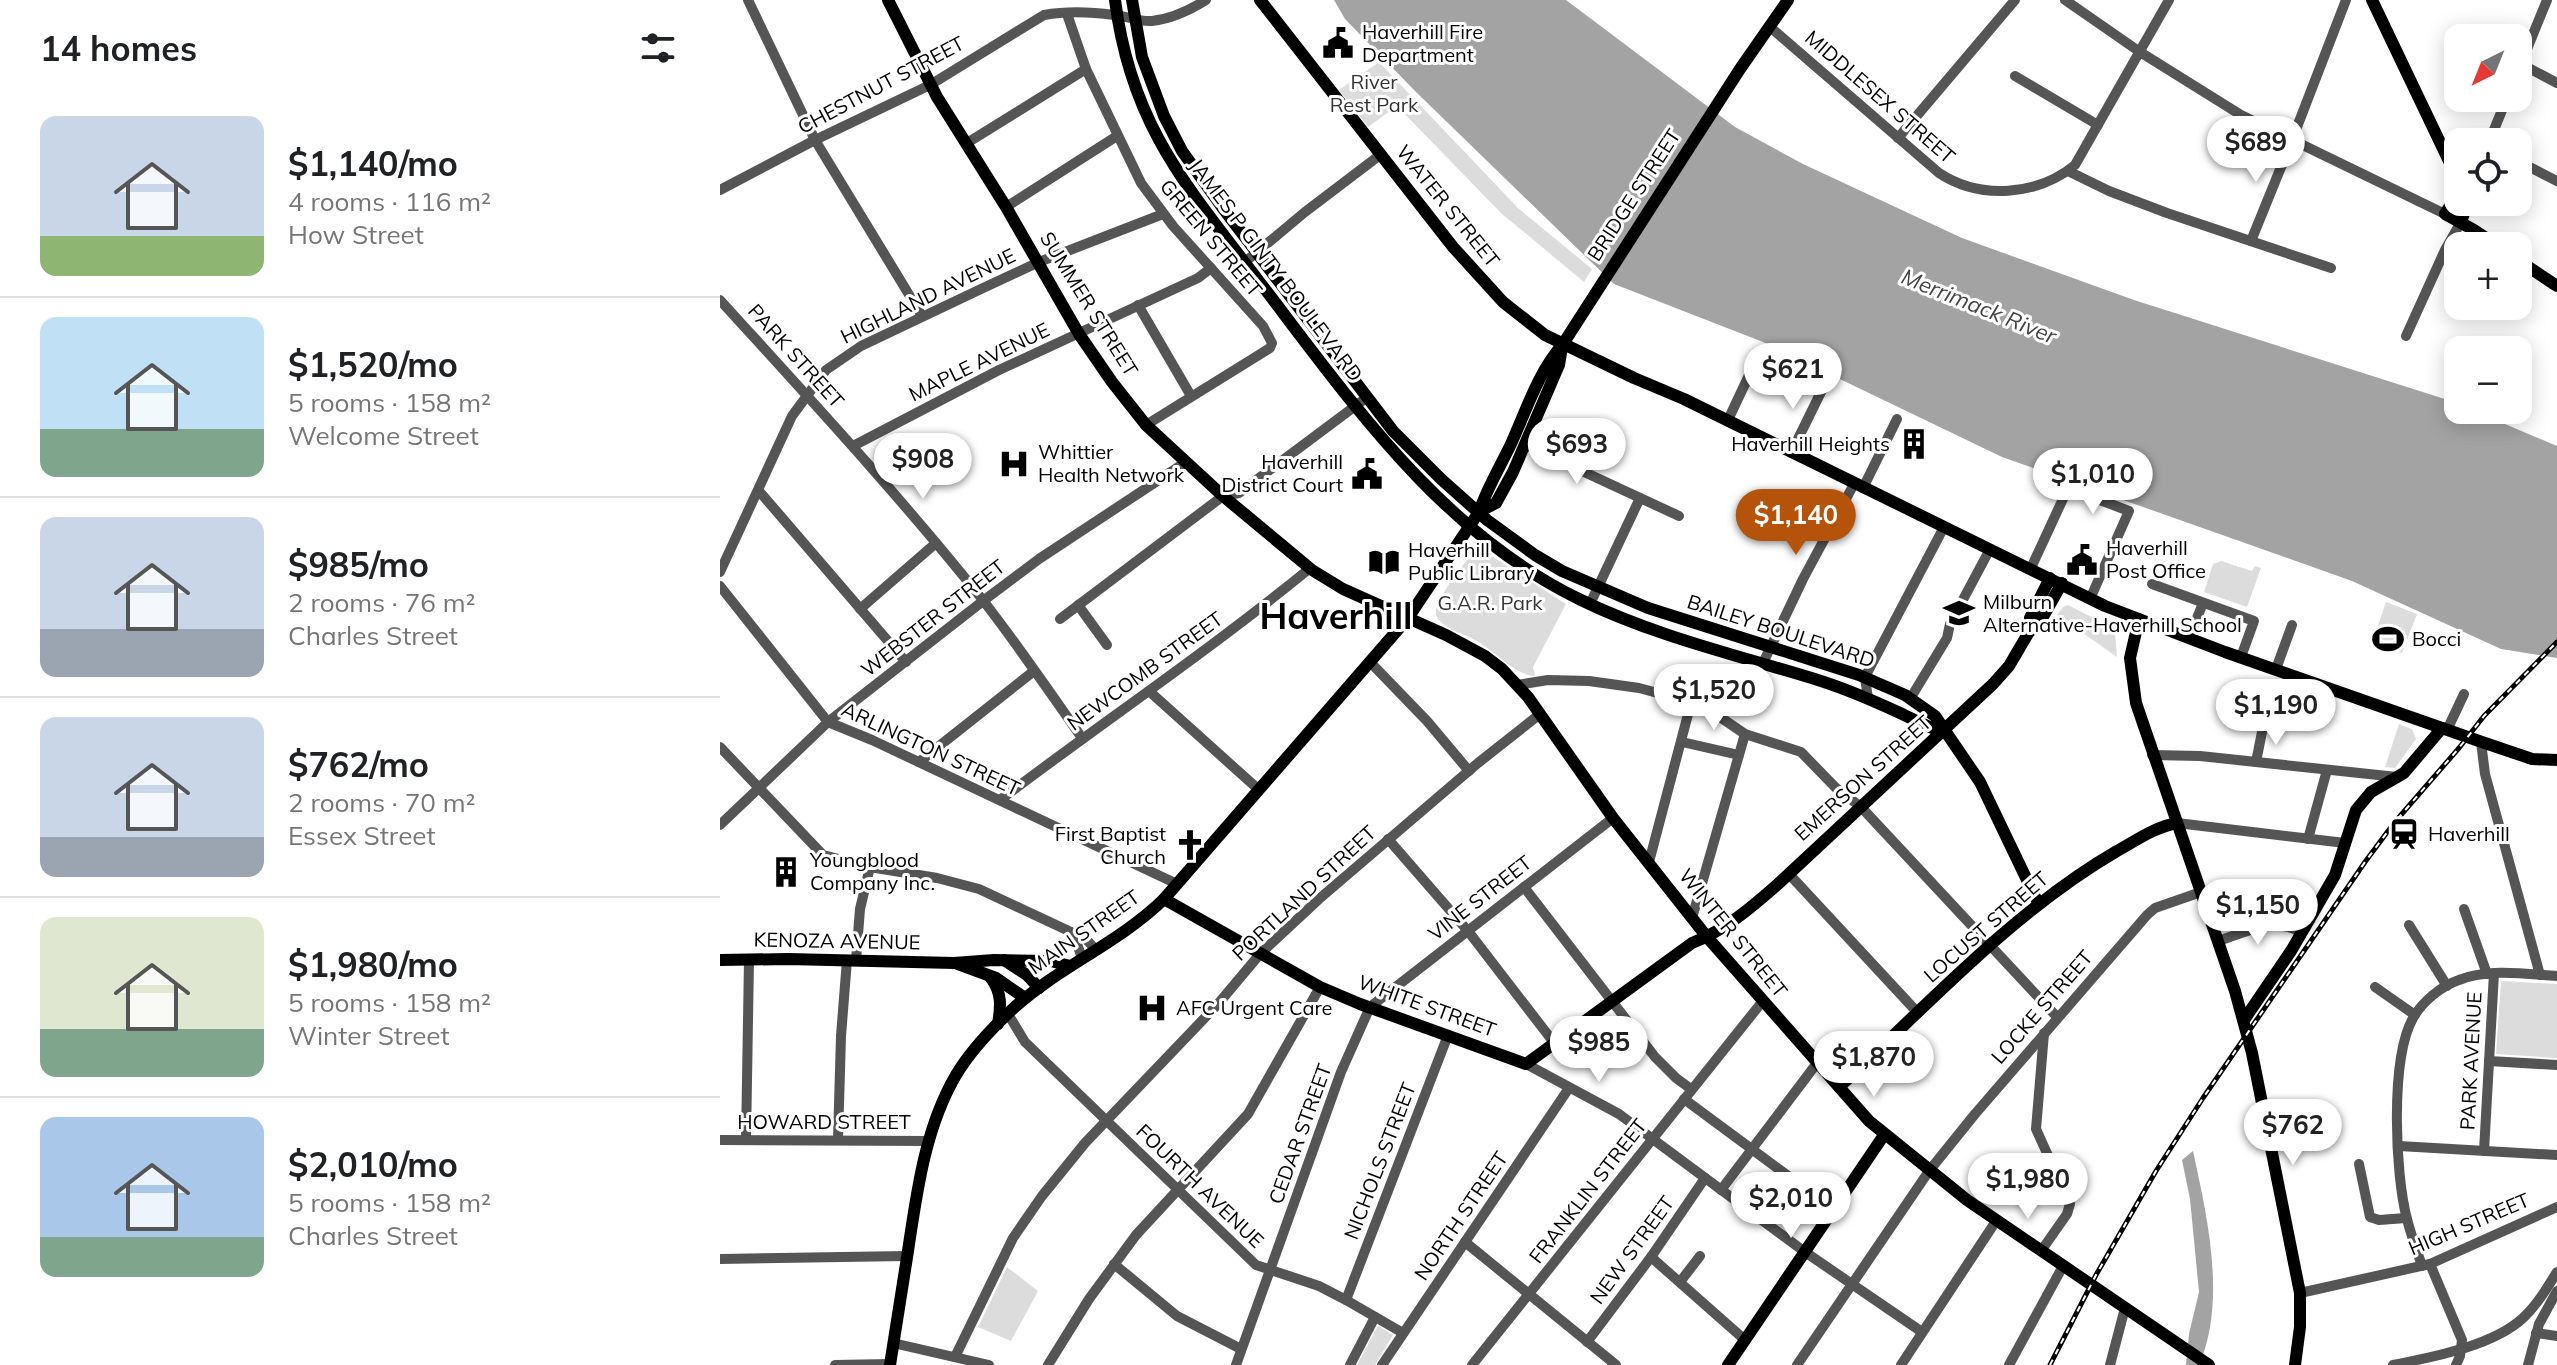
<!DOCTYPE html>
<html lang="en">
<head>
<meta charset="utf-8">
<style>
	:root { --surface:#fff; --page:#f6f6f6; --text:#202124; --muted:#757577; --line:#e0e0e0; --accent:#b45309 }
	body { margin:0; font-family:Mulish,sans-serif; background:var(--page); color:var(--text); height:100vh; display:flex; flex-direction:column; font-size:30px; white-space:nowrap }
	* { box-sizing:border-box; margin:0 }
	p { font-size:26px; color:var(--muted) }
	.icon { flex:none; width:44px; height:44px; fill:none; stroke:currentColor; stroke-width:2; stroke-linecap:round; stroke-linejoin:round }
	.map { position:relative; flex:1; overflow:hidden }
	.sheet { display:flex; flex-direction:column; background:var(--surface); width:720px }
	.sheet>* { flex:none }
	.needle { width:52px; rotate:223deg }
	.fabs { position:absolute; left:1724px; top:24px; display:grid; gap:16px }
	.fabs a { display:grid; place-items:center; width:88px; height:88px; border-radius:16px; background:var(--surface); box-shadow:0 4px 20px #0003; font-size:40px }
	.price { position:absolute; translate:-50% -68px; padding:0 18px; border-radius:28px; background:#fff; color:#222; font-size:26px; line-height:52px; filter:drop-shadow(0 2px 4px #0008) }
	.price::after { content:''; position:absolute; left:50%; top:48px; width:24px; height:18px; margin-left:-12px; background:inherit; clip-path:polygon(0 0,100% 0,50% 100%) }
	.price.selected { background:var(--accent); color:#fff }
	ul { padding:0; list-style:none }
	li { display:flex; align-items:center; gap:24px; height:200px; padding:0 40px }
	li+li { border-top:2px solid var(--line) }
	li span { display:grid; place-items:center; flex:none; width:224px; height:160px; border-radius:16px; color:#555 }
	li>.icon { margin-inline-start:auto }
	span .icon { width:96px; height:96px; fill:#fffc; stroke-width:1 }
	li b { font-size:34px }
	h2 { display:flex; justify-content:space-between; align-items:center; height:96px; padding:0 40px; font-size:34px }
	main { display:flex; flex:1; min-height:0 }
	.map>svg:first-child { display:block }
</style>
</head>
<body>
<main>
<section class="sheet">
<h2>14 homes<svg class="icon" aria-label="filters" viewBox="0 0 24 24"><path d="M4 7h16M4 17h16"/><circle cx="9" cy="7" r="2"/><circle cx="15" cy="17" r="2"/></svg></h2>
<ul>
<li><span style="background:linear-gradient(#c9d6e8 75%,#8fb573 0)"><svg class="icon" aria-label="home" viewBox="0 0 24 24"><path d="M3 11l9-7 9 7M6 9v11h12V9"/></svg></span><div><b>$1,140/mo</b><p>4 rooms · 116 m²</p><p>How Street</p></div></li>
<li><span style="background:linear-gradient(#bfe0f5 70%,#7fa58c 0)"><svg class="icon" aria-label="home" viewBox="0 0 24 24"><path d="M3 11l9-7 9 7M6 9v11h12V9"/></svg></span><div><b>$1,520/mo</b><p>5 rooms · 158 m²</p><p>Welcome Street</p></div></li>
<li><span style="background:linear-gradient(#c9d6e8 70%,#9aa5b1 0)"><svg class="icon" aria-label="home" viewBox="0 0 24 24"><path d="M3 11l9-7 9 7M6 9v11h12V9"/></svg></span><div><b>$985/mo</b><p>2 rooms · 76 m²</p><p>Charles Street</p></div></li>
<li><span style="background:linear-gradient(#c9d6e8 75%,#9aa5b1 0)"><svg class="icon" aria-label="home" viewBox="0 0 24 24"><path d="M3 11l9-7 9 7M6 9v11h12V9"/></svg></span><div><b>$762/mo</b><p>2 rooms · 70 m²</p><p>Essex Street</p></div></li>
<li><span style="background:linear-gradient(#dfe7d0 70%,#7fa58c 0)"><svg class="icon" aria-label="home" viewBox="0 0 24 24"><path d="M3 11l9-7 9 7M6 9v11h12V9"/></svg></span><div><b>$1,980/mo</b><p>5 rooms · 158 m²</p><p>Winter Street</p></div></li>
<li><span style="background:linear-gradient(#a9c7e8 75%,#7fa58c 0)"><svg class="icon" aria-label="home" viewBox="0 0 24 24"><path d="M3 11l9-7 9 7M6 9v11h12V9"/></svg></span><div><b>$2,010/mo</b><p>5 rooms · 158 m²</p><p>Charles Street</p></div></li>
</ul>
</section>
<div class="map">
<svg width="1837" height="1365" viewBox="0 0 1837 1365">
	<rect width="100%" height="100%" fill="#fff"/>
	<g fill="#dcdcdc">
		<path d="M659 62 798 208 872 269 864 282 781 213 677 106 648 127 619 90Z"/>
		<path d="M757 552 770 555 846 604 813 667 815 676C794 675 775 651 757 641 746 634 719 628 716 614 713 602 742 567 750 556Z"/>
		<path d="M1501 561 1532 571 1535 566 1541 568 1527 607 1484 592 1493 564Z"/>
		<path d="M1666 602 1697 614 1682 653 1652 643Z"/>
		<path d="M1348 605 1389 626 1395 634 1397 657 1337 615 1343 607Z"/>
		<path d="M1679 724 1692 729 1696 739 1675 768 1665 767Z"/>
		<path d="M1781 981 1837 984V1058L1776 1054Z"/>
		<path d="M287 1267 318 1291 291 1341 258 1327Z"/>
		<path d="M658 1326 673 1335 655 1365H637Z"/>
	</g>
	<g fill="#a3a3a3">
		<path d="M614 0H846L1015 127 1083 164 1242 238 1414 300 1731 401 1738 404V410H1752L1837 446V658L1781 649 1632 581 1282 457 1043 342 894 284 695 91 625 19Z"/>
		<path d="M1473 1151C1487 1216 1507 1301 1479 1365H1466L1469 1334 1479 1292 1470 1199 1462 1160Z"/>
	</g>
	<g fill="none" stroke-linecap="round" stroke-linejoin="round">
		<g stroke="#555" stroke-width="10">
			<path d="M28 0 95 140 202 316"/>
			<path d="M1345 0 1420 52 1521 115 1725 214"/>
			<path d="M347 14 366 69 421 183 453 226 543 326 552 343 550 348 542 353 426 425"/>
			<path d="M1050 27 1219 173C1260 200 1317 196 1355 165L1449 0"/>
			<path d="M1801 64 1837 83"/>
			<path d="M1798 71 1827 0"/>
			<path d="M1295 76 1378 125"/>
			<path d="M1178 138 1295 0"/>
			<path d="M1769 142 1787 98"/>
			<path d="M247 143 366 69"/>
			<path d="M1798 161 1837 181"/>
			<path d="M1348 171 1389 191 1447 213 1611 268"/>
			<path d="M0 190 95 140 210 85 324 15C346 11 372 12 394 15 407 16 419 22 432 21 451 19 470 10 486 0"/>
			<path d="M286 207 397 136"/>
			<path d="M1531 241 1572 140 1626 0"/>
			<path d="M525 262 585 212 660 155"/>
			<path d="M0 300C89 398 179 495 262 599 297 644 329 691 362 738"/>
			<path d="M418 305 471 396"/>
			<path d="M1686 336 1725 250 1741 222"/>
			<path d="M1008 420 1039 354"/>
			<path d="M806 445 959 516"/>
			<path d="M133 446 279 370 478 278 491 268"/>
			<path d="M1071 453 1105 384"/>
			<path d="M1143 488 1177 419"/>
			<path d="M39 491 186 662"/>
			<path d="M1311 568 1348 488 1409 511 1370 599"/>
			<path d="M0 572 72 416 106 370 141 346 261 289 319 262 443 214"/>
			<path d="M1432 584 1534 621 1521 657"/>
			<path d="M0 586 108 722 152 740 455 883"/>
			<path d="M870 604 920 498"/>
			<path d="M358 605 387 645"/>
			<path d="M140 609 216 543"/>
			<path d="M340 619 503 496 519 493 642 401"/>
			<path d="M1469 638 1483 603"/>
			<path d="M650 662 707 721 749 771"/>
			<path d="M1043 663 1083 579 1134 484"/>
			<path d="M1556 669 1572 625"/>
			<path d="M797 685 828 680 869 681 919 688 960 699 997 715 1025 734 1081 752 1116 788 1141 807 1337 1017"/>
			<path d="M429 691 538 789"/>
			<path d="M1148 699 1145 677 1224 527"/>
			<path d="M1190 699 1227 638 1230 624 1270 549"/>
			<path d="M1727 730 1744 694"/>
			<path d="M962 742 1019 755"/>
			<path d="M1761 742 1765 774 1820 975"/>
			<path d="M0 747 103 855 150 867 217 878 259 889 366 939 375 949"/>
			<path d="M1432 755 1480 756 1677 777"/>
			<path d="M199 762 314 671"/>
			<path d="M1536 762 1545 717"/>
			<path d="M280 800C383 722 490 650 589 569"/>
			<path d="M1457 823 1625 843"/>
			<path d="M0 825 108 722 263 601 319 559 466 462"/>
			<path d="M668 839 748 931 835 1044"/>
			<path d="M1588 839 1607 770"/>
			<path d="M929 862 971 703"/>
			<path d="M1069 874 1198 1013"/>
			<path d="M804 887 935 1057 956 1078 971 1089"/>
			<path d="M1744 909 1767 974"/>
			<path d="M972 918 1025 734"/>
			<path d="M1689 925 1727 986"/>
			<path d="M353 933 362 958"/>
			<path d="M1498 941C1524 933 1555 916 1580 932"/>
			<path d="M136 960 140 909 150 867"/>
			<path d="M1655 987 1695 1015"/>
			<path d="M288 1014 305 1042 536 1265 599 1286 626 1300 683 1333"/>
			<path d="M1769 1061 1837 1065"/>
			<path d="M806 1064 899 1114 1085 1252 1202 1332"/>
			<path d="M964 1099 1114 1210"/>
			<path d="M118 1139 121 1036 127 960"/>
			<path d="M0 1140 209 1141"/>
			<path d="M26 1140 29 960"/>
			<path d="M1679 1146 1837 1155"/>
			<path d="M1764 1151 1774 973"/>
			<path d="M1639 1164 1650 1217 1659 1220 1686 1218"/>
			<path d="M1001 1190 1097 1063"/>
			<path d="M745 1242 896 1365"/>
			<path d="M1321 1251 1347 1214 1350 1204 1316 1129 1324 1033"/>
			<path d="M931 1257 1025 1340"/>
			<path d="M0 1259 187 1256"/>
			<path d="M394 1264 457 1316 521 1349"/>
			<path d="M1710 1264 1742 1340 1740 1356 1736 1365"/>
			<path d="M1702 1266C1697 1251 1691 1235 1687 1219 1675 1174 1670 1059 1693 1018 1702 1002 1721 986 1739 980 1769 968 1806 974 1837 976"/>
			<path d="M960 1282 980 1256"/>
			<path d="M1580 1293 1710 1264 1837 1207"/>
			<path d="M626 1300 728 1035"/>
			<path d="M1816 1333 1837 1336"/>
			<path d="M867 1342 931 1257 985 1178"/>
			<path d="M173 1343 269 1365"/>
			<path d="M235 1357 293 1238 322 1196 365 1143 498 1004 540 954 599 899 758 763 820 714"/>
			<path d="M115 1365 170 1364"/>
			<path d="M328 1365 369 1299 416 1235 528 1114 600 987"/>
			<path d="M516 1365 621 1072 650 1007 893 818"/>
			<path d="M630 1365 655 1317"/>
			<path d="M662 1365 849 1088"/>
			<path d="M752 1365 1042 1002"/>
			<path d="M1077 1365 1209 1171 1255 1114 1427 915 1435 908 1481 892"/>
			<path d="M1181 1365 1276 1221"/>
			<path d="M1289 1365 1343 1266"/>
			<path d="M1390 1365 1405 1308"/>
			<path d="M1673 1365C1712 1357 1773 1346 1803 1318 1817 1305 1827 1288 1837 1272"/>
			<path d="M1808 1365 1819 1324 1837 1291"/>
		</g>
		<g stroke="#000" stroke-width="12">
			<path d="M168 0 217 97 286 207 359 334 392 382 426 425 503 496 592 570 623 589 726 635 765 656 782 669 808 697 893 818 987 937 1149 1121 1247 1200 1489 1365"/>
			<path d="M395 0C411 125 466 185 538 280 631 401 720 532 861 600 937 637 1021 656 1101 681 1129 690 1154 701 1180 713 1195 720 1208 728 1224 732"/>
			<path d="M412 0 422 57 444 116 462 151 502 207 673 431 721 479 767 520 815 555 842 571 928 608 1139 675 1185 695 1215 716 1260 782 1318 903"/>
			<path d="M540 0 733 247 783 302 825 335 914 378 964 399 1385 606 1505 652 1759 741 1812 759 1837 760"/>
			<path d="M1652 0 1738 180"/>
			<path d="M1738 193 1725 214 1754 230 1778 246"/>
			<path d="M1741 222 1748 202"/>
			<path d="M1798 260 1837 286"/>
			<path d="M759 512 776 503 793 472 839 365 842 347"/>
			<path d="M1419 619 1410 658 1416 703 1515 991 1532 1053 1580 1293V1327L1575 1365"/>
			<path d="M1309 632 1310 618 1330 578"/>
			<path d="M444 899 600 987 640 1004 806 1064 972 943C1005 930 1031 908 1058 884L1273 684 1289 666 1309 632 1320 622 1342 583"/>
			<path d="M0 960 68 959 234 963 274 960 331 961 350 966"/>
			<path d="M284 960 307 975 319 988"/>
			<path d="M238 964 276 978 305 998"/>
			<path d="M271 978C282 993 281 1006 278 1024"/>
			<path d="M1524 1020 1571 951 1615 875 1636 810 1651 792 1684 773 1722 728"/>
			<path d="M1119 1087C1207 1006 1292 912 1397 851 1417 840 1435 827 1457 823"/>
			<path d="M170 1365C176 1327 182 1289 188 1251 197 1191 205 1128 236 1075 251 1050 274 1026 296 1006 341 966 400 942 444 899L688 618 759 512C767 488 780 467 791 444 807 409 817 374 843 344L1020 69 1068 0"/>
			<path d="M1008 1365 1164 1135"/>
		</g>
		<defs>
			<path id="rail" d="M1330 1365 1376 1275 1436 1171 1483 1098 1645 862 1674 823 1739 748 1764 716 1837 642"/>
		</defs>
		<use href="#rail" stroke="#000" stroke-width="5"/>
		<use href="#rail" stroke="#fff" stroke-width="2" stroke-dasharray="6" stroke-linecap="butt"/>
	</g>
	<defs>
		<symbol id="civic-bare" viewBox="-9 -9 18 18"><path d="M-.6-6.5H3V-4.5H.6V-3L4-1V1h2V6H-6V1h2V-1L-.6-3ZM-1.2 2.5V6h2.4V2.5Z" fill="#000" stroke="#fff" stroke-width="2.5" paint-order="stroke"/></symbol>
		<symbol id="building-bare" viewBox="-9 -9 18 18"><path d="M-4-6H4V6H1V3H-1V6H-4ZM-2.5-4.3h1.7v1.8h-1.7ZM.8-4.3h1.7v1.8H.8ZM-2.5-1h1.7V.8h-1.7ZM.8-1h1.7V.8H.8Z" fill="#000" stroke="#fff" stroke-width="2.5" paint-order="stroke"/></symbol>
		<symbol id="hospital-bare" viewBox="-9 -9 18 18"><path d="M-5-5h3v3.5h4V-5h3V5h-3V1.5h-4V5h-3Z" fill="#000" stroke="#fff" stroke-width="2.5" paint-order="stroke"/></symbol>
		<symbol id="library-bare" viewBox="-9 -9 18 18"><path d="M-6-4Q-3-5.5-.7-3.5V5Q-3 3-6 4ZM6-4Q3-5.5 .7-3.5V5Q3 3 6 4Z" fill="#000" stroke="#fff" stroke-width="2.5" paint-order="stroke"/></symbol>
		<symbol id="school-bare" viewBox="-9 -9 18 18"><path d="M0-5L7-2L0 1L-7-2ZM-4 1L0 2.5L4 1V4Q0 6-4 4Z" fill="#000" stroke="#fff" stroke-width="2.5" paint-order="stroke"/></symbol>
		<symbol id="stadium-bare" viewBox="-9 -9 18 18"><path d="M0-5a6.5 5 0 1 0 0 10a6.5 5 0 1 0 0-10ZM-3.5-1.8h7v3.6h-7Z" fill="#000" stroke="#fff" stroke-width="2.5" paint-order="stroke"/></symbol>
		<symbol id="station-bare" viewBox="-9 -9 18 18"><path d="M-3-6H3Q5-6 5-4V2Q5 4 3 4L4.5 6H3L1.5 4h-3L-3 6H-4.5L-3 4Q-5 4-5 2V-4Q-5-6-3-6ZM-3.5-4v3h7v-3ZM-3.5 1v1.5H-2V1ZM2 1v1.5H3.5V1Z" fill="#000" stroke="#fff" stroke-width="2.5" paint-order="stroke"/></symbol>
		<symbol id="church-bare" viewBox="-9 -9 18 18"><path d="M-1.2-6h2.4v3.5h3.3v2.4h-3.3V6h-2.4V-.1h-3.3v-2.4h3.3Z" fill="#000" stroke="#fff" stroke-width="2.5" paint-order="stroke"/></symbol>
	</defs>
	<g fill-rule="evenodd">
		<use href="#civic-bare" x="596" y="21" width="44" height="44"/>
		<use href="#building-bare" x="1172" y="422" width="44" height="44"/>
		<use href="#hospital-bare" x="272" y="442" width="44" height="44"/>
		<use href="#civic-bare" x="625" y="452" width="44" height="44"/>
		<use href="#civic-bare" x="1340" y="538" width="44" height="44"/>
		<use href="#library-bare" x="642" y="540" width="44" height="44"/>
		<use href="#school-bare" x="1217" y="591" width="44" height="44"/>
		<use href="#stadium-bare" x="1646" y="617" width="44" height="44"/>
		<use href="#station-bare" x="1662" y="812" width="44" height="44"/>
		<use href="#church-bare" x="448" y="823" width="44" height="44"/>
		<use href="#building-bare" x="44" y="850" width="44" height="44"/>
		<use href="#hospital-bare" x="410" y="986" width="44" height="44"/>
	</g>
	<g text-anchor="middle" stroke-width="6" stroke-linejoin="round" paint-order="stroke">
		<g font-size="20" fill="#000" stroke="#fff" text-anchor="start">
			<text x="642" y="39">Haverhill Fire<tspan x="642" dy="23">Department</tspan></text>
			<text x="1170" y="451" text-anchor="end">Haverhill Heights</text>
			<text x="318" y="459">Whittier<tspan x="318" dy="23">Health Network</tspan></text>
			<text x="623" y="469" text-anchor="end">Haverhill<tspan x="623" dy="23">District Court</tspan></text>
			<text x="1386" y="555">Haverhill<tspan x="1386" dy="23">Post Office</tspan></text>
			<text x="688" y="557">Haverhill<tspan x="688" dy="23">Public Library</tspan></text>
			<text x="1263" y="609">Milburn<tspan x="1263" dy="23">Alternative-Haverhill School</tspan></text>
			<text x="1692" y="646">Bocci</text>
			<text x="446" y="841" text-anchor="end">First Baptist<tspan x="446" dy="23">Church</tspan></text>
			<text x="1708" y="841">Haverhill</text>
			<text x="90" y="867">Youngblood<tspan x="90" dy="23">Company Inc.</tspan></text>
			<text x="456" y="1015">AFC Urgent Care</text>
		</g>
		<g font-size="20" fill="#333" stroke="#fff">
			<text x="654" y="89">River<tspan x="654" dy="23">Rest Park</tspan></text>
			<text x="770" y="610">G.A.R. Park</text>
		</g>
		<g font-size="20" fill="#000" stroke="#fff">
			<text transform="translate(161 85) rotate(-28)" y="7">CHESTNUT STREET</text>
			<text transform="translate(1160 97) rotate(41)" y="7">MIDDLESEX STREET</text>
			<text transform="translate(914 195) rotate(-57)" y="7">BRIDGE STREET</text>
			<text transform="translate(728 206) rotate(51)" y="7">WATER STREET</text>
			<text transform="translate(491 238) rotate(50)" y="7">GREEN STREET</text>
			<text transform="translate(556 270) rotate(53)" y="7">JAMES P GINTY BOULEVARD</text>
			<text transform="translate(208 296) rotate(-26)" y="7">HIGHLAND AVENUE</text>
			<text transform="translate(369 304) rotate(58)" y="7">SUMMER STREET</text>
			<text transform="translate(76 356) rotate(48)" y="7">PARK STREET</text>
			<text transform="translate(259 362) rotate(-26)" y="7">MAPLE AVENUE</text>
			<text transform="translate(213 618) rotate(-38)" y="7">WEBSTER STREET</text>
			<text transform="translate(1061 631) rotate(18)" y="7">BAILEY BOULEVARD</text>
			<text transform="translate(425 671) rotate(-36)" y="7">NEWCOMB STREET</text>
			<text transform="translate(211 749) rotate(25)" y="7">ARLINGTON STREET</text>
			<text transform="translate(1143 778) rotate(-42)" y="7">EMERSON STREET</text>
			<text transform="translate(584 893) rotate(-43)" y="7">PORTLAND STREET</text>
			<text transform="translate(760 898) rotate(-38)" y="7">VINE STREET</text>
			<text transform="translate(1266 927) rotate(-41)" y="7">LOCUST STREET</text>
			<text transform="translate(364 932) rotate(-35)" y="7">MAIN STREET</text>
			<text transform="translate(1013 933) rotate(51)" y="7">WINTER STREET</text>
			<text transform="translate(117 941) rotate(1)" y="7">KENOZA AVENUE</text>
			<text transform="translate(707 1006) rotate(20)" y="7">WHITE STREET</text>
			<text transform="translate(1322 1007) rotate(-49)" y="7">LOCKE STREET</text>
			<text transform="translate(1751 1061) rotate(-87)" y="7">PARK AVENUE</text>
			<text x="104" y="1129">HOWARD STREET</text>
			<text transform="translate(580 1134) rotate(-70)" y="7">CEDAR STREET</text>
			<text transform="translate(660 1161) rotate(-69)" y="7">NICHOLS STREET</text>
			<text transform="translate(480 1186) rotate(44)" y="7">FOURTH AVENUE</text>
			<text transform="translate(868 1191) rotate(-52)" y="7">FRANKLIN STREET</text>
			<text transform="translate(741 1216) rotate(-56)" y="7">NORTH STREET</text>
			<text transform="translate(1749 1224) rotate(-23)" y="7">HIGH STREET</text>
			<text transform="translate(912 1250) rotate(-54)" y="7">NEW STREET</text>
		</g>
		<g font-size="22" font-style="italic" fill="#444" stroke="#fff">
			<text transform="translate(1259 306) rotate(22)" y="8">Merrimack River</text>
		</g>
		<g font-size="36" font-weight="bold" fill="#000" stroke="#fff">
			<text x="616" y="629">Haverhill</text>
		</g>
	</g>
</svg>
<div class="fabs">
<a><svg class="needle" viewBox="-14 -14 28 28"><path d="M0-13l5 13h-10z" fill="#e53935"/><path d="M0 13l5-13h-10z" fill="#757577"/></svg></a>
<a><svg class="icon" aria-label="locate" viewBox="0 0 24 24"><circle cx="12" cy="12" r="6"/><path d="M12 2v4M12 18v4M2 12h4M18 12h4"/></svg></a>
<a>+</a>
<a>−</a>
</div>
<b class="price" style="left:1536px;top:184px">$689</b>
<b class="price" style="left:1073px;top:411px">$621</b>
<b class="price" style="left:857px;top:486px">$693</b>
<b class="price" style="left:203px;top:501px">$908</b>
<b class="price" style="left:1373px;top:516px">$1,010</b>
<b class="price selected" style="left:1076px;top:557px">$1,140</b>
<b class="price" style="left:994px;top:732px">$1,520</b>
<b class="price" style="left:1556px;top:747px">$1,190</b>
<b class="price" style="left:1538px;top:947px">$1,150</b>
<b class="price" style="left:879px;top:1084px">$985</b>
<b class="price" style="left:1154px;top:1099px">$1,870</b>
<b class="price" style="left:1573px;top:1167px">$762</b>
<b class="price" style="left:1308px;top:1221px">$1,980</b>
<b class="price" style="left:1071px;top:1240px">$2,010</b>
</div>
</main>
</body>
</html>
